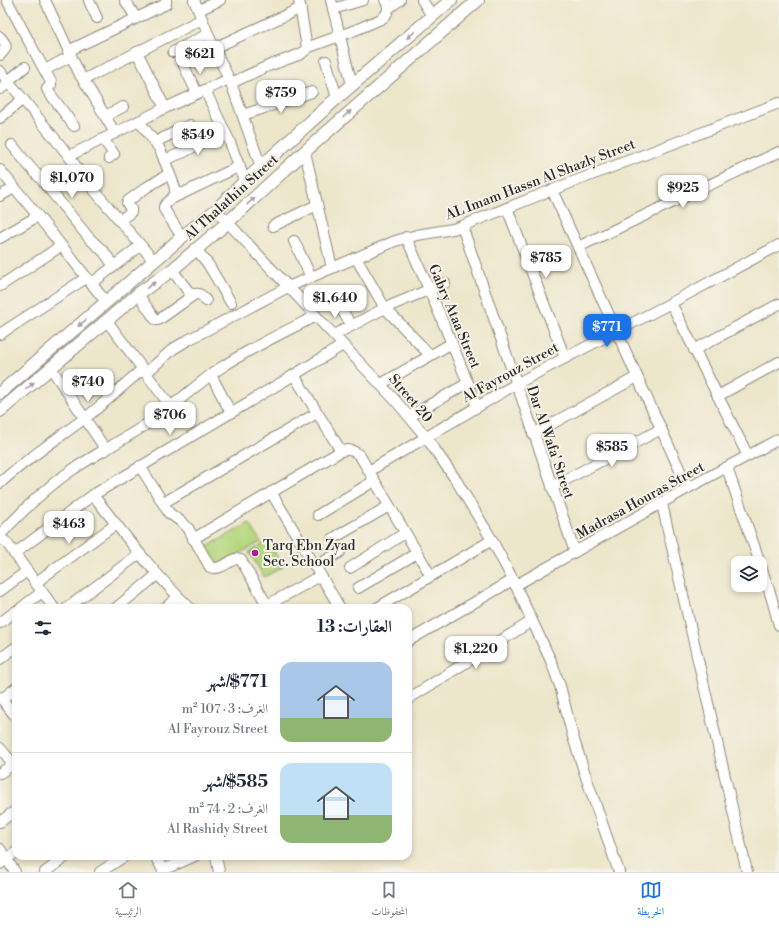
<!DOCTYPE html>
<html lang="ar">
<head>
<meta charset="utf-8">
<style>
	:root { --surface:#fff; --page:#f2f2f3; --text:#1f2937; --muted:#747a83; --line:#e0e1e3; --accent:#1a73e8 }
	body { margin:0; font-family:"Libre Bodoni",Amiri,serif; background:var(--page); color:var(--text); direction:rtl; height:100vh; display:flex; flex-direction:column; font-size:15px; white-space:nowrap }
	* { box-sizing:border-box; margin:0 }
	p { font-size:13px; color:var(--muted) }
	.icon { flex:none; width:22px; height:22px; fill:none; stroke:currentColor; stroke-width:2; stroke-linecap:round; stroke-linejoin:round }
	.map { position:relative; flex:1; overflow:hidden; direction:ltr }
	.side { position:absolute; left:12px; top:604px; width:400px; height:256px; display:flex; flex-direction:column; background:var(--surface); border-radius:12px; box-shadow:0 2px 6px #0003; direction:rtl }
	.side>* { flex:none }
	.buttons { position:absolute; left:731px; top:556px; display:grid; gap:8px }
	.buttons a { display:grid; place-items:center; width:36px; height:36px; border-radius:8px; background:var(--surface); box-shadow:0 2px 6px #0003; font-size:20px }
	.price { position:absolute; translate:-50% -34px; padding:0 9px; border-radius:8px; background:#fff; color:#222; font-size:13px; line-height:26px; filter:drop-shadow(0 1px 2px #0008) }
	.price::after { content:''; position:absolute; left:50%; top:24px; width:12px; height:9px; margin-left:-6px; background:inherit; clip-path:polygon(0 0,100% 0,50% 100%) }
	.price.on { background:var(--accent); color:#fff }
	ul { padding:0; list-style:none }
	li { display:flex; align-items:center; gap:12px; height:100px; padding:0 20px }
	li+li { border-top:1px solid var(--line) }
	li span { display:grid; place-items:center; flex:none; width:112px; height:80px; border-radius:12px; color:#555 }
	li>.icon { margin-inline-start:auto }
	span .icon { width:48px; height:48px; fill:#fffc; stroke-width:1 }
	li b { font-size:17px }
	h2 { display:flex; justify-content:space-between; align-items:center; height:48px; padding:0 20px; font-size:17px }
	.tabs { display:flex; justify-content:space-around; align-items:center; height:56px; border-top:1px solid var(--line); background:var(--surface); font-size:11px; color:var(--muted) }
	.tabs a { display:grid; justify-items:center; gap:2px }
	.tabs .on { color:var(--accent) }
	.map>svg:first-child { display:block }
</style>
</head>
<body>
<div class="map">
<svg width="779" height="872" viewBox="0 0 779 872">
	<rect width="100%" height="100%" fill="#f7f3e8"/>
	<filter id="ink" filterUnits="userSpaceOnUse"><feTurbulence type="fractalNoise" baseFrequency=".025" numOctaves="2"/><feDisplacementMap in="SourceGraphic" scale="8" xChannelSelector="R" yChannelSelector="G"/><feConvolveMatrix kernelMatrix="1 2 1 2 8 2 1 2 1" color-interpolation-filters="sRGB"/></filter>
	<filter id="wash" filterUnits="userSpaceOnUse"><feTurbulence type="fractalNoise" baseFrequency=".012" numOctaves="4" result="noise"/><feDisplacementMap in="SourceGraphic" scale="16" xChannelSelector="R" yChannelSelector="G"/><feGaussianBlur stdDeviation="0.9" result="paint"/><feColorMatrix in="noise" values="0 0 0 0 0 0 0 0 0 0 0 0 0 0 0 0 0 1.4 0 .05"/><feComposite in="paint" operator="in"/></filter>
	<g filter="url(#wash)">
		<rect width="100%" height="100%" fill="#ece6cb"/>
		<g fill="#b6d67d" stroke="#708054">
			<path d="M249 523 261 542 216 566 205 548Z"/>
			<path d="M268 541 283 567 264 577 249 552Z"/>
		</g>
	</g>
	<g filter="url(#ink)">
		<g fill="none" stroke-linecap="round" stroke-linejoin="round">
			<defs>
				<g id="minor">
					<path d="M7 0 27 38 51 82V85L47 89 48 91 74 126"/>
					<path d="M45 0 80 75 88 87 115 133"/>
					<path d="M89 0 90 3 97 18"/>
					<path d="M125 0 136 18"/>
					<path d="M194 0 214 48 231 83 261 167"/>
					<path d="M299 0 307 48"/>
					<path d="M331 0 352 85"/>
					<path d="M422 0 432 16"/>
					<path d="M389 8 400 0"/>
					<path d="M333 9 363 0"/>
					<path d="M199 10 220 0"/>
					<path d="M0 37C7 45 8 47 0 55"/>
					<path d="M214 48 301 8"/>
					<path d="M68 51 164 5 166 4V0"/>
					<path d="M137 52 165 108"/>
					<path d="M173 52 208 34"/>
					<path d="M326 61 337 98"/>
					<path d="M184 66 197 93"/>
					<path d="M45 70 71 56"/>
					<path d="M0 71 69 156 79 171 89 184 154 261"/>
					<path d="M83 80 202 19"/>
					<path d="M8 81 25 67"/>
					<path d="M231 83 268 66 301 54 309 47 353 31 381 19C389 14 390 7 385 0"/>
					<path d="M0 89 9 83"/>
					<path d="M205 90 229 140 245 181"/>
					<path d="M243 115 312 92"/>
					<path d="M105 116 123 107"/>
					<path d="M0 118 23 99"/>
					<path d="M139 121 159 148 162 154 174 185C179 199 168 198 164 207V209L182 237"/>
					<path d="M103 139 114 154 113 155 109 158"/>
					<path d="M155 142 190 125"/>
					<path d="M12 145 30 167 42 180 89 238 104 252 114 266"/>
					<path d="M305 152 332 268"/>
					<path d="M69 156 165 108 229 79"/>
					<path d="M164 160 184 152 203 142 226 135"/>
					<path d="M0 170 38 216 106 302"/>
					<path d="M552 190 688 488"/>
					<path d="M0 196 14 188"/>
					<path d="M173 198 240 166"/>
					<path d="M507 208 565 358"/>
					<path d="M216 210 395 400 426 437 456 480 492 540 513 580 551 661 560 686 573 737 585 774 619 872"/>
					<path d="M119 221 131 212V209L127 203 128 201 147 187 169 174"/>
					<path d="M273 226 317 205"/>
					<path d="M462 226 575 552"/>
					<path d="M406 237C431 293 455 349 477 407"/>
					<path d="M0 238 38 216"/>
					<path d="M294 241 311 277"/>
					<path d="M578 247 779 152"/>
					<path d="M196 249 208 264 231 303"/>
					<path d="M356 258 385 308 430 355"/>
					<path d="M172 270 192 296"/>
					<path d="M91 284 140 246"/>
					<path d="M0 286 61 246"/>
					<path d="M138 294 155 319 157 320 160 319 195 294C201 293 203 297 206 301"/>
					<path d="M336 301 352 326"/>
					<path d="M671 303 748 456"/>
					<path d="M107 321 171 407"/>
					<path d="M0 334 86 278"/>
					<path d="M334 335 385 308 445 283"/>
					<path d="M694 350 779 304"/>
					<path d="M51 368 106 450"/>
					<path d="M146 373 173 349 188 340 288 287 395 241 417 235 453 229 462 226 552 190 779 103"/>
					<path d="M211 375 231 413"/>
					<path d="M294 375 341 451"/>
					<path d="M381 384 452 343"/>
					<path d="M718 396 779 362"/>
					<path d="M410 416 468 383"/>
					<path d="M533 434 637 377"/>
					<path d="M140 466 169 513 183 523 188 528 210 567C218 571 227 563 235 559H237L241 560 267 605"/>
					<path d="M727 468 760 563"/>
					<path d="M369 471 516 384 565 358 671 303 779 245"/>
					<path d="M0 483C26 459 56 440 85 418 105 403 123 385 143 369"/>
					<path d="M552 487 661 429"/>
					<path d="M271 492 340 608"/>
					<path d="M93 495C124 534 154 574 190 608"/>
					<path d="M163 503 317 413"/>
					<path d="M662 504 747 872"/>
					<path d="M318 515 374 481"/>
					<path d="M0 535C22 511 45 488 72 470 96 454 123 440 147 424 174 407 196 384 222 367 252 347 284 332 316 316"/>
					<path d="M0 538 6 542 9 546 54 608"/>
					<path d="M193 539 341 451C349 449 354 450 360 456L431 576"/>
					<path d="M332 539 389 506"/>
					<path d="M14 554 93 495 294 375 343 345"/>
					<path d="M760 564 771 596 779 625"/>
					<path d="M315 567 340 552"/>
					<path d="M350 568 405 533"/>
					<path d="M35 583 116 524"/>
					<path d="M516 585 688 488 779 439"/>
					<path d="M358 588 417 553"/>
					<path d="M0 591 27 571"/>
					<path d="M21 608 42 592"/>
					<path d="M67 608 139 554"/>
					<path d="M116 608 157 575"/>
					<path d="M165 608 178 597"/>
					<path d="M262 608 320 576"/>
					<path d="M377 608 492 540"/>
					<path d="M0 623 16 611"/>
					<path d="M408 641 513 580"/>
					<path d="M0 659 16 647"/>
					<path d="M0 697 16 717"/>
					<path d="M2 699 16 688"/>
					<path d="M408 699 532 621"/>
					<path d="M0 748 16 767"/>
					<path d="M0 773 14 764"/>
					<path d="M0 822 16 810"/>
					<path d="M0 849 15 872"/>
					<path d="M155 856 164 872"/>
					<path d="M216 856 219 872"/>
					<path d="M0 864 16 852"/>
					<path d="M163 870 195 856"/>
					<path d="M45 872 67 856"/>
					<path d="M100 872 125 856"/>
				</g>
				<g id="tertiary">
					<path d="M0 393 182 237 216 210 245 181 337 98 451 0"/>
					<path d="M0 411 138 294 172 270 227 223 302 154 478 0"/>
				</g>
			</defs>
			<use href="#minor" stroke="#8c887b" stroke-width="12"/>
			<use href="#tertiary" stroke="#8c887b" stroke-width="14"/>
			<use href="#minor" stroke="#fff" stroke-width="10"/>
			<use href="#tertiary" stroke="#fff" stroke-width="12"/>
		</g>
		<defs><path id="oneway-solid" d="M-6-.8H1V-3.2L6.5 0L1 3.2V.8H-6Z"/></defs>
		<g fill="#a0a0a0">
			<use href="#oneway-solid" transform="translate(411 35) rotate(139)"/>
			<use href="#oneway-solid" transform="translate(347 114) rotate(-41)"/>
			<use href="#oneway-solid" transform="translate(251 201) rotate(-43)"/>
			<use href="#oneway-solid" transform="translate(151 285) rotate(-36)"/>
			<use href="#oneway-solid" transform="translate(82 323) rotate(140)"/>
			<use href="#oneway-solid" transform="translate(30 386) rotate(-40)"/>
		</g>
	</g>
	<circle fill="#b5179e" stroke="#f7f3e8" stroke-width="1.5" cx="255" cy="553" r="4"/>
	<g text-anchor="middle" stroke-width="4" stroke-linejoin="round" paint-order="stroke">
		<g font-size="14" fill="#2b2b2b" stroke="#f7f3e8">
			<text transform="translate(540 179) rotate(-21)" y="5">AL Imam Hassn Al Shazly Street</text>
			<text transform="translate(231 197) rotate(-42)" y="5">Al Thalathin Street</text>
			<text transform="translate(455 316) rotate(67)" y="5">Gabry Ataa Street</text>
			<text transform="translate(510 372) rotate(-29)" y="5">Al Fayrouz Street</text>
			<text transform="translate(411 398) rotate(49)" y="5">Street 20</text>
			<text transform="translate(551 442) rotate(71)" y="5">Dar Al Wafa' Street</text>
			<text transform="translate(640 500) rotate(-29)" y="5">Madrasa Houras Street</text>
		</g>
		<g font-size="14" fill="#2b2b2b" stroke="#f7f3e8" text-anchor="start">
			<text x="263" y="550">Tarq Ebn Zyad<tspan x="263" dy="16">Sec. School</tspan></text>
		</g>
	</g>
</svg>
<div class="buttons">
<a><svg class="icon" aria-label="layers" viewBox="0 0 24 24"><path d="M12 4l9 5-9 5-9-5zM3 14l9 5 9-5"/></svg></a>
</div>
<b class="price" style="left:200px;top:75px">$621</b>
<b class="price" style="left:281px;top:114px">$759</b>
<b class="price" style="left:198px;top:156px">$549</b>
<b class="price" style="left:72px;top:199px">$1,070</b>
<b class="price" style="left:683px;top:209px">$925</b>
<b class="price" style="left:546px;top:279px">$785</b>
<b class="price" style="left:335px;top:319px">$1,640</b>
<b class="price on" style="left:607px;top:348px">$771</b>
<b class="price" style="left:88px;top:403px">$740</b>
<b class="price" style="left:170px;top:436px">$706</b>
<b class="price" style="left:612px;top:468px">$585</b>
<b class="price" style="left:69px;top:545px">$463</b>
<b class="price" style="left:476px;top:670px">$1,220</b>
<section class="side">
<h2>العقارات: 13<svg class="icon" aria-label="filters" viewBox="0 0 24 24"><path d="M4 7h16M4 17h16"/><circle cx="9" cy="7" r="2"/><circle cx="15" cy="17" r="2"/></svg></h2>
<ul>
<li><span style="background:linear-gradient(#a9c7e8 70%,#8fb573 0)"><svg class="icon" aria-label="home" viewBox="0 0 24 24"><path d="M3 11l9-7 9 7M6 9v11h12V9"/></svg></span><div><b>$771/شهر</b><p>الغرف: 3 · 107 m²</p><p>Al Fayrouz Street</p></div></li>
<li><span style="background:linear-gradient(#bfe0f5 65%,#8fb573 0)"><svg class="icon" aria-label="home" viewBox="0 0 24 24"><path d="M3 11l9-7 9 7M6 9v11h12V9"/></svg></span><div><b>$585/شهر</b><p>الغرف: 2 · 74 m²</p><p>Al Rashidy Street</p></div></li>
</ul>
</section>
</div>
<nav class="tabs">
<a class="on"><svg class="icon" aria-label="map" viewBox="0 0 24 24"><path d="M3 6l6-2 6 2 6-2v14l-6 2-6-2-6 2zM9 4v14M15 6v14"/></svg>الخريطة</a>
<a><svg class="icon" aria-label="saved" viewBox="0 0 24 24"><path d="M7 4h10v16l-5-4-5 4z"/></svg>المحفوظات</a>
<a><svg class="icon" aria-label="home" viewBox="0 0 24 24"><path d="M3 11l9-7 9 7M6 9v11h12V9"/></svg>الرئيسية</a>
</nav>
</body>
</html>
